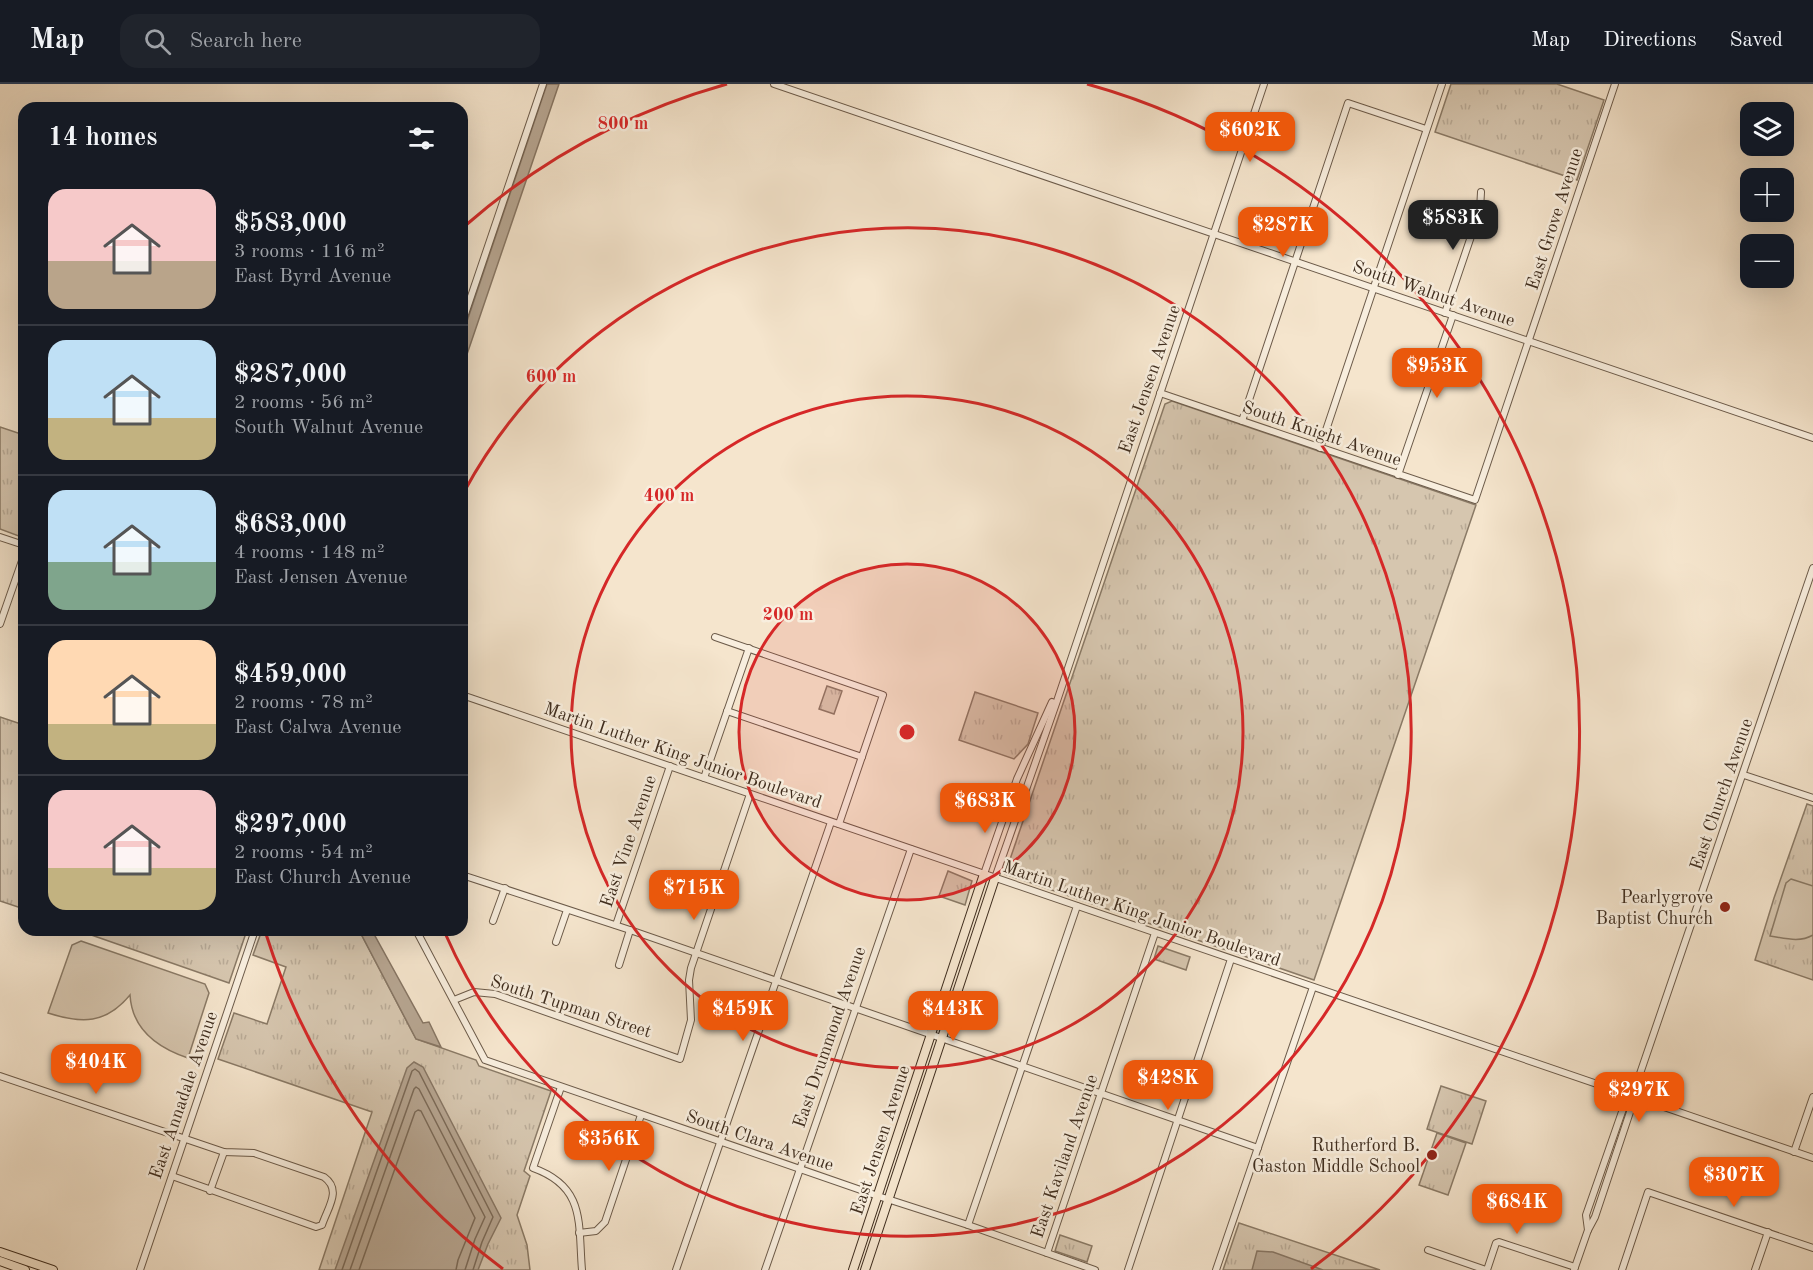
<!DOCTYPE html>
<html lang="en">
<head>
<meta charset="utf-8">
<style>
	:root { --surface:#171b24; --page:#20242c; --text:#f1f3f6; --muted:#9ea1a6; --line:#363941; --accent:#ea580c }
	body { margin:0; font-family:"Old Standard TT",serif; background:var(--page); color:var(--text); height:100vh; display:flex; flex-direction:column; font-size:22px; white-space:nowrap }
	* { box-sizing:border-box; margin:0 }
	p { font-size:20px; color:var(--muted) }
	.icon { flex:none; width:33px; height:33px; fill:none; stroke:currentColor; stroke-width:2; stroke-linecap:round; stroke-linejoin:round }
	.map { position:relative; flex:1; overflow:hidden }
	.drawer { position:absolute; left:18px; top:18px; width:450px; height:834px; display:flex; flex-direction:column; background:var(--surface); border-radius:18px; box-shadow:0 6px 24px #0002 }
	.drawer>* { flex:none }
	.controls { position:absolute; left:1740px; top:18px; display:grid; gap:12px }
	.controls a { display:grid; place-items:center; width:54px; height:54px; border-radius:12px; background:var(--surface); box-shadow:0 6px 24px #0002; font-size:30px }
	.price { position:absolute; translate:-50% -51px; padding:0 14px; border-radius:12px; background:var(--accent); color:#fff; font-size:20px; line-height:39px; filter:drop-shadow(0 2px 3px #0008) }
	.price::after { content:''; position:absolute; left:50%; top:36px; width:18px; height:14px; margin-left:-9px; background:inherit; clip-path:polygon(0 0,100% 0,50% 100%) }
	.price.on { background:#222; color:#fff }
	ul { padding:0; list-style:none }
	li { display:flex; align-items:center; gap:18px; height:150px; padding:0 30px }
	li+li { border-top:2px solid var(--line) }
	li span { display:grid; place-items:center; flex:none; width:168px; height:120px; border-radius:18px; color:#555 }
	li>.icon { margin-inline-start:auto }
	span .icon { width:72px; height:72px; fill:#fffc; stroke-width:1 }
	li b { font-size:26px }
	h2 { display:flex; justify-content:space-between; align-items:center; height:72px; padding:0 30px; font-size:26px }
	header { display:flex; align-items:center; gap:36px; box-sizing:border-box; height:84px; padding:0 30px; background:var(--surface); border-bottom:2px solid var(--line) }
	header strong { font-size:28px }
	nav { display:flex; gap:33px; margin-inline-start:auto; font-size:21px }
	.search { width:420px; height:54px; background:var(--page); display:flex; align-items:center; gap:15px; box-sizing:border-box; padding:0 21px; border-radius:18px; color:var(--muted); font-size:22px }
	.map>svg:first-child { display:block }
</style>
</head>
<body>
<header>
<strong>Map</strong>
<div class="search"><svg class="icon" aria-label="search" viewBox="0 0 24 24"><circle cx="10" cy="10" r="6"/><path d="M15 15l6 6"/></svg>Search here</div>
<nav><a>Map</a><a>Directions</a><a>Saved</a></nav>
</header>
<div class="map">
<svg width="1813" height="1186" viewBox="0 0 1813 1186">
	<defs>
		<pattern id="grass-tufts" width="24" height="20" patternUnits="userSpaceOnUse" patternTransform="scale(1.5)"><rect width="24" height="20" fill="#d6c6af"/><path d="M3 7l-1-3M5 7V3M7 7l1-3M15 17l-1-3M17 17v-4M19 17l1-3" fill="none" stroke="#b9aa96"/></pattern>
	</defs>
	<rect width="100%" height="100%" fill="#f5e5cd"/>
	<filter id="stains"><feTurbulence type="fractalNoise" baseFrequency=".00333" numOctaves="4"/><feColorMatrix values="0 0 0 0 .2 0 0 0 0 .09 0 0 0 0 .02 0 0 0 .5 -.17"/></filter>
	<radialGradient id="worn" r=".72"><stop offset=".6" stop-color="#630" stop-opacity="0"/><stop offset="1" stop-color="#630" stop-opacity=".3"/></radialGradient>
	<g fill="url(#grass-tufts)" stroke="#8a7a66" stroke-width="1.5">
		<path d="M1451 0H1557L1604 16 1577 96 1435 48Z"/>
		<path d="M1172 317 1476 421 1314 896 1005 790 1165 320Z"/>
		<path d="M0 343 24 351V454L0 445Z"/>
		<path d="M827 602 842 607 834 630 819 625Z"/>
		<path d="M975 608 1038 629 1028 660 1014 675 959 656Z"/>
		<path d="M0 633 24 641V825L0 817Z"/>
		<path d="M1807 720 1813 722V896L1755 876 1774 814Z"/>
		<path d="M948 787 972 797 965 821 939 812Z"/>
		<path d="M77 846H247L229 899Z"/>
		<path d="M262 846H359L416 955 476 976 479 982 551 1007 524 1087 530 1092 517 1131 527 1161 530 1186H319L372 1028 218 975 234 929 267 940 286 883 253 871Z"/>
		<path d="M1158 862 1190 873 1186 886 1154 875Z"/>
		<path d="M1441 1002 1486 1017 1472 1060 1427 1045Z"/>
		<path d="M1437 1049 1466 1059 1448 1111 1419 1101Z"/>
		<path d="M1239 1139 1380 1186H1223Z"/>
		<path d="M1060 1151 1092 1162 1087 1178 1055 1167Z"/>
	</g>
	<g fill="#d6c6af" stroke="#8a7a66" stroke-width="1.5">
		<path d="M1791 795 1813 802V851C1800 859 1784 854 1770 852L1786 799Z"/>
		<path d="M81 857 205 900 209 909 188 974C158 964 132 945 130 911 106 940 82 940 48 929L72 861Z"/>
	</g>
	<g fill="#b7a692" stroke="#877664" stroke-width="1.5">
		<path d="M547 0H559L462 285V252Z"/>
		<path d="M359 846H377L374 850 423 939 429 938 441 963 416 955Z"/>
		<path d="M414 978 423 983 501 1134 488 1160 478 1186H335L407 984Z"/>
		<path d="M1257 1167 1273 1168 1323 1186H1252Z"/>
	</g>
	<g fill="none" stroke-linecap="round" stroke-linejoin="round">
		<g stroke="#7b6a58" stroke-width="1.5">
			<path d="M342 1186 412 987 415 985 419 988 493 1133 482 1158 473 1186"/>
			<path d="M350 1186 414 1005 416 1003 419 1005 485 1133 475 1155 465 1186"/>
			<path d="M359 1186 415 1028 418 1026 421 1027 475 1134 458 1176 456 1186"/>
		</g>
		<defs>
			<g id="minor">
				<path d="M774 0 1813 354"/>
				<path d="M1445 229 1480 126 1481 108"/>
				<path d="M462 239 543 0"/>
				<path d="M1160 309 1475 416 1615 0"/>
				<path d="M1242 337 1348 19 1426 45"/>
				<path d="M1320 364 1442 0"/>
				<path d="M1398 391 1453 231"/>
				<path d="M0 453 24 461"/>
				<path d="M0 540 24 471"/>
				<path d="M715 553 883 611 839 740"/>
				<path d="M462 611 1813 1074"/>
				<path d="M727 627 862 673"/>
				<path d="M1744 691 1813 714"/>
				<path d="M704 694 749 564"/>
				<path d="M984 790 1017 695 1052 618"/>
				<path d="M462 791 630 846 1258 1064"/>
				<path d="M995 794 1058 614 1264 0"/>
				<path d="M493 837 505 804"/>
				<path d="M616 841 670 682"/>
				<path d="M416 846 485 976 878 1112 968 1141 1095 1186"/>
				<path d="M556 858 567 826"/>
				<path d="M619 881 630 846"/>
				<path d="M454 916 474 908 495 910 680 975 691 936 689 896 691 884 750 710"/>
				<path d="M0 992 224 1068 254 1069 324 1093C342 1106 328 1123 322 1141L316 1143 172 1092"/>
				<path d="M561 1003 533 1084C586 1103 578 1139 582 1186"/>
				<path d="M1794 1068 1813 1013"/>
				<path d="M210 1107 224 1068"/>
				<path d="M968 1141 1077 822"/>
				<path d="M1588 1146 1586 1131 1624 1022 1632 1014"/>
				<path d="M579 1149 596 1147 605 1138 641 1031"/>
				<path d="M1428 1166 1486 1186"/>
				<path d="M1047 1169 1155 849"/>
				<path d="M140 1186 255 846"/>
				<path d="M676 1186 831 738"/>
				<path d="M765 1186 911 765"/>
				<path d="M1128 1186 1231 875"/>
				<path d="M1216 1186 1313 903"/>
				<path d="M1487 1186 1496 1159 1499 1158 1575 1183"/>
				<path d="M1574 1186 1588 1146 1595 1133 1631 1025 1632 1013 1813 484"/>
				<path d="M1622 1186 1648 1108 1813 1164"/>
				<path d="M1755 1186 1768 1148"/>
			</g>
			<g id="major">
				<path d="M0 1168 53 1186"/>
				<path d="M0 1177 25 1186"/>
				<path d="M853 1186 984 790"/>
				<path d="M865 1186 995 794"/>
			</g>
		</defs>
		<use href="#minor" stroke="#6c5b4a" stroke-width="8"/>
		<use href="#major" stroke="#3f2d1e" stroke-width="10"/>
		<use href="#minor" stroke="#f8eede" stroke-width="6"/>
		<use href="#major" stroke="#f5e5cd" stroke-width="8"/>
	</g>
	<circle cx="907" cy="648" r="168" fill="#d62828" fill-opacity=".12"/>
	<g fill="none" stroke="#d62828" stroke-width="3">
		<circle cx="907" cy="648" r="168"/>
		<circle cx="907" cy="648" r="336"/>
		<path d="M464 408A504 504 0 1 1 445 849"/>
		<path d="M503 1185A672 672 0 0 1 266 850M466 141A672 672 0 0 1 727 0M1087 0A672 672 0 0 1 1311 1185"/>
	</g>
	<g fill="#8f2418" stroke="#f8eede" stroke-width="2">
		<circle cx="1725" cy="823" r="6"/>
		<circle cx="1432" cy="1071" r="6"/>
	</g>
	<g text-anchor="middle" stroke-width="5" stroke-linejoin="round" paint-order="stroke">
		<g font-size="18" fill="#3f2d1e" stroke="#f8eede">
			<text transform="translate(1554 135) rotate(-72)" y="6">East Grove Avenue</text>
			<text transform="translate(1434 209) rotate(19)" y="6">South Walnut Avenue</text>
			<text transform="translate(1149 295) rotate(-71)" y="6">East Jensen Avenue</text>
			<text transform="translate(1322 349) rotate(19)" y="6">South Knight Avenue</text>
			<text transform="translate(683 671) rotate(19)" y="6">Martin Luther King Junior Boulevard</text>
			<text transform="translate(1721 710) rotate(-71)" y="6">East Church Avenue</text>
			<text transform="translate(628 757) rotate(-71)" y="6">East Vine Avenue</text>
			<text transform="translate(1142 829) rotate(19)" y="6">Martin Luther King Junior Boulevard</text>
			<text transform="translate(571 922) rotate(18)" y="6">South Tupman Street</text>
			<text transform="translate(829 953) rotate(-71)" y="6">East Drummond Avenue</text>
			<text transform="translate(183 1011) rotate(-71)" y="6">East Annadale Avenue</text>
			<text transform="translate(760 1056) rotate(19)" y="6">South Clara Avenue</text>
			<text transform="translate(880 1056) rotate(-72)" y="6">East Jensen Avenue</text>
			<text transform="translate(1064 1072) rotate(-71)" y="6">East Kaviland Avenue</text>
		</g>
		<g font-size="18" fill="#3f2d1e" stroke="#f8eede" text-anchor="end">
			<text x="1713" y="819">Pearlygrove<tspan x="1713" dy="21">Baptist Church</tspan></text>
			<text x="1420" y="1067">Rutherford B.<tspan x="1420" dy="21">Gaston Middle School</tspan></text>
		</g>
	</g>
	<circle cx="907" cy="648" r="9" fill="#d62828" stroke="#f8eede" stroke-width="3"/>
	<g font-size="18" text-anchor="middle" font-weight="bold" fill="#d62828" stroke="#f8eede" stroke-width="5" stroke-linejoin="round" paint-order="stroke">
		<text x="623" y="45">800 m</text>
		<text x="551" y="298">600 m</text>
		<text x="669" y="417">400 m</text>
		<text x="788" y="536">200 m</text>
	</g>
	<rect width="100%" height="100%" filter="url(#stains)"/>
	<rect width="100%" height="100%" fill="url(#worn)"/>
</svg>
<div class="controls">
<a><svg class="icon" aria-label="layers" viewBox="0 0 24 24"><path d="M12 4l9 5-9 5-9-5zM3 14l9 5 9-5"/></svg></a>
<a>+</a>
<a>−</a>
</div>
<b class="price" style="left:1250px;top:79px">$602K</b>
<b class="price on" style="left:1453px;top:167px">$583K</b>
<b class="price" style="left:1283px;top:174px">$287K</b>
<b class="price" style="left:1437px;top:315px">$953K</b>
<b class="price" style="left:985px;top:750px">$683K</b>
<b class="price" style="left:694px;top:837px">$715K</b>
<b class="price" style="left:743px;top:958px">$459K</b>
<b class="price" style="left:953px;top:958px">$443K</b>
<b class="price" style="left:96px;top:1011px">$404K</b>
<b class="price" style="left:1168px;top:1027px">$428K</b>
<b class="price" style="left:1639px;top:1039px">$297K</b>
<b class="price" style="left:609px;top:1088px">$356K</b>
<b class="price" style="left:1734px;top:1124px">$307K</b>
<b class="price" style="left:1517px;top:1151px">$684K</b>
<section class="drawer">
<h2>14 homes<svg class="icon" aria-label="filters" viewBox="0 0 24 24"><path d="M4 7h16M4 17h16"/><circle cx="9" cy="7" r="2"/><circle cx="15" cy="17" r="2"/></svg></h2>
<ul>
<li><span style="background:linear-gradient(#f6c9c9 60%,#b9a48a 0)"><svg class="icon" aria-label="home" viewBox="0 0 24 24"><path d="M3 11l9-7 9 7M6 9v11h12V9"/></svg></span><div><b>$583,000</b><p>3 rooms · 116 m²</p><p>East Byrd Avenue</p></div></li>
<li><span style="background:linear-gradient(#bfe0f5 65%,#c2b280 0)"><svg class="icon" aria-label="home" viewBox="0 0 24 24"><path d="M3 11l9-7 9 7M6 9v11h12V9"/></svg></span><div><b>$287,000</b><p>2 rooms · 56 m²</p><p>South Walnut Avenue</p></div></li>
<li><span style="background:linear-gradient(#bfe0f5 60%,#7fa58c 0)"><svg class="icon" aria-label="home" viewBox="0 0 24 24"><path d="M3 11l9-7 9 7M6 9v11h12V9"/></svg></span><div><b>$683,000</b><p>4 rooms · 148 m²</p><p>East Jensen Avenue</p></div></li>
<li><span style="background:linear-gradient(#ffd9b3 70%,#c2b280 0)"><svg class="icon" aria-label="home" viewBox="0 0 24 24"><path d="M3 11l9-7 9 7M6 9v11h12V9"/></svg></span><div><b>$459,000</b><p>2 rooms · 78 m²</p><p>East Calwa Avenue</p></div></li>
<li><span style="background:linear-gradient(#f6c9c9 65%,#c2b280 0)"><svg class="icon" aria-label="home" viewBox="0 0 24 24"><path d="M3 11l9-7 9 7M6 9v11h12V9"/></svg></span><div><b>$297,000</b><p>2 rooms · 54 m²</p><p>East Church Avenue</p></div></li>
</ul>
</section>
</div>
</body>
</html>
